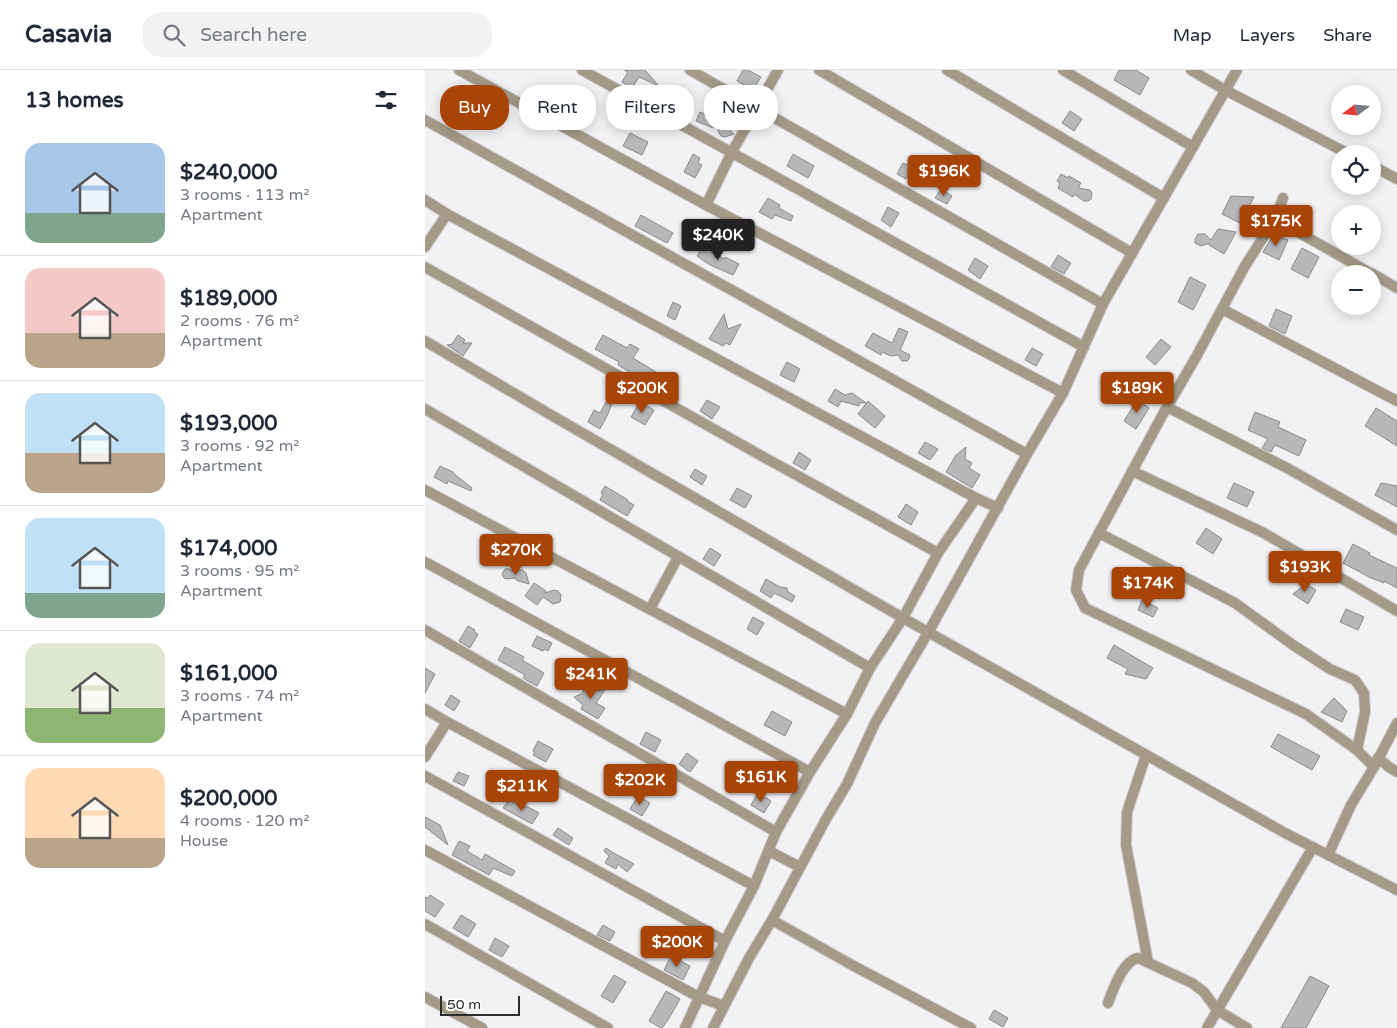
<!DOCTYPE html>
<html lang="en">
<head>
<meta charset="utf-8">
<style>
	:root { --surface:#fff; --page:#f2f2f3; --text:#1f2937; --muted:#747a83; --line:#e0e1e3; --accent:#a84506 }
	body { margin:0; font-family:"Varela Round",sans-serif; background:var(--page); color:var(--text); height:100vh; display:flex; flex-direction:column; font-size:19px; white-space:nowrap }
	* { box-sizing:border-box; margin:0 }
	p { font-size:16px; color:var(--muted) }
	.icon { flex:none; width:28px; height:28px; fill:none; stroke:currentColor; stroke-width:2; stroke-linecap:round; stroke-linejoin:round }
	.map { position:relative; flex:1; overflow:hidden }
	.drawer { display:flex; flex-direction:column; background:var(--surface); width:425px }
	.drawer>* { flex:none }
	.top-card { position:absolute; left:15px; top:15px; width:475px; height:45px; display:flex; gap:10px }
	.needle { width:32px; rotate:254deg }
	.controls { position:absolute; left:906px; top:15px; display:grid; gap:10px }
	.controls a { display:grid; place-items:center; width:50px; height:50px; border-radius:50%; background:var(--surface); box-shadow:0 2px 12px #0003; font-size:25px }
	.scale { position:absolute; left:15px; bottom:12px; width:80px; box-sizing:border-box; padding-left:5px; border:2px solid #2d2d2e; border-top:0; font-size:14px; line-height:18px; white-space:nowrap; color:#2d2d2e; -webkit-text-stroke:4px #fff; paint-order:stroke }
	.price { position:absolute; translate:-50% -42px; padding:0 11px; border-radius:5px; background:var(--accent); color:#fff; font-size:16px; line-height:32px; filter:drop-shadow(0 1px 2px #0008) }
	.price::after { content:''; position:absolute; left:50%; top:30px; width:15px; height:11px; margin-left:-8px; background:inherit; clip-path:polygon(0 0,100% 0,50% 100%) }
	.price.selected { background:#222; color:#fff }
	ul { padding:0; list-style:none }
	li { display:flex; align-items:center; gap:15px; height:125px; padding:0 25px }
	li+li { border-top:1px solid var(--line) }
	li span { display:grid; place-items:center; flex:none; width:140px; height:100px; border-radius:15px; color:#555 }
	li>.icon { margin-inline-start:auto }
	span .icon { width:60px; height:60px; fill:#fffc; stroke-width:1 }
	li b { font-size:21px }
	h2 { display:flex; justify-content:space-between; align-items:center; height:60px; padding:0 25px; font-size:21px }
	.tag { padding:0 18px; border-radius:20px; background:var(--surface); box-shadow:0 2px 12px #0003; font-size:18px; line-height:45px }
	.tag.selected { background:var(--accent); color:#fff }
	header { display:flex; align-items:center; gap:30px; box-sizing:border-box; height:70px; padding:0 25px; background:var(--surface); border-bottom:1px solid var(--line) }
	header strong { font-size:24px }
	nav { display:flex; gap:28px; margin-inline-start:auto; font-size:18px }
	.search { width:350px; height:45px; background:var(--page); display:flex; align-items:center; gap:12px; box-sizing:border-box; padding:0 18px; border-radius:20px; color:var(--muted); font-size:19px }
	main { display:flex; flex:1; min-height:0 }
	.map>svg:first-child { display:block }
</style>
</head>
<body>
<header>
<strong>Casavia</strong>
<div class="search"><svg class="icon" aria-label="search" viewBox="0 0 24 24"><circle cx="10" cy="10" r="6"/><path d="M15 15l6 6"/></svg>Search here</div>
<nav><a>Map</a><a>Layers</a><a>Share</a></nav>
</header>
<main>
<section class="drawer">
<h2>13 homes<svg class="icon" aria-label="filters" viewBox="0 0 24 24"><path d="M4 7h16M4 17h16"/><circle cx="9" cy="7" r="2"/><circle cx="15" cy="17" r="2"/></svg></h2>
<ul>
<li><span style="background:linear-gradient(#a9c7e8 70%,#7fa58c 0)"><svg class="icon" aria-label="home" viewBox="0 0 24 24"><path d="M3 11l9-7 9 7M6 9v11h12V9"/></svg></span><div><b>$240,000</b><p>3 rooms · 113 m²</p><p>Apartment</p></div></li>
<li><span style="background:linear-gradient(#f6c9c9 65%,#b9a48a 0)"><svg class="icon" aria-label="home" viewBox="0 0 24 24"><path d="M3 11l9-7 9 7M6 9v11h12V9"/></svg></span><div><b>$189,000</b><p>2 rooms · 76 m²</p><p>Apartment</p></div></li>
<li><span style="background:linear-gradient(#bfe0f5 60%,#b9a48a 0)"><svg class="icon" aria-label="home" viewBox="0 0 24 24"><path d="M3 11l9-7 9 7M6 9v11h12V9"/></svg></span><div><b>$193,000</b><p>3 rooms · 92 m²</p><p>Apartment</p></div></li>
<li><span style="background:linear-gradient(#bfe0f5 75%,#7fa58c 0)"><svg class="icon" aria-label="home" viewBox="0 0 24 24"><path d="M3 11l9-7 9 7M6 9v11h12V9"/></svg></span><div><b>$174,000</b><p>3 rooms · 95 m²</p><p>Apartment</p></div></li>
<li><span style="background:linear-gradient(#dfe7d0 65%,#8fb573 0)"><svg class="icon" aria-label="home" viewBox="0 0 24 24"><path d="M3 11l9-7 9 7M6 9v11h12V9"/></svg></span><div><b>$161,000</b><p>3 rooms · 74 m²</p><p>Apartment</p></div></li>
<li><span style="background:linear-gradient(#ffd9b3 70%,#b9a48a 0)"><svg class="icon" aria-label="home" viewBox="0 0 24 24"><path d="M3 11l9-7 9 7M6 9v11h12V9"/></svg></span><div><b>$200,000</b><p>4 rooms · 120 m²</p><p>House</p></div></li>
</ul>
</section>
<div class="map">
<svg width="972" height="958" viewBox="0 0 972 958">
	<rect width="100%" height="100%" fill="#f2f2f5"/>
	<g fill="#b8b8ba" stroke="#8a8a8c">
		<path d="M199 0H220L234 16 214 7 207 18 197 12 203 2Z"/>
		<path d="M318 0H323L336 7 328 20 312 11Z"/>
		<path d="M694 0H711L724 8 715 25 689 10Z"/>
		<path d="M645 41 657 49 649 61 637 53Z"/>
		<path d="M275 42 292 49 288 58 271 51Z"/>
		<path d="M291 54 301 56 309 64 300 67 296 66 294 63Z"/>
		<path d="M205 63 223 72 217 85 198 76Z"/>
		<path d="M268 84 275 88 273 93 277 95 270 108 259 102Z"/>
		<path d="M368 84 389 96 383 108 362 96Z"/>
		<path d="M478 93 488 98 481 109 472 104Z"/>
		<path d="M636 104 643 108 644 106 656 113 653 118 665 120 667 123 666 129 663 131H659L649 124 648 127 633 118 635 113 632 111Z"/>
		<path d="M516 119 527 126 522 134 510 128Z"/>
		<path d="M806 126 829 127 815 153 797 144Z"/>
		<path d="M343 128 355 135 354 138 368 146 366 151 350 145 347 149 334 142Z"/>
		<path d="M463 137 474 143 466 157 456 150Z"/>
		<path d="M216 145 248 163 242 173 210 156Z"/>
		<path d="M793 159 811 162 799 184 784 175 785 173 776 176 770 173V169L773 164H780L786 170Z"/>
		<path d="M849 164 863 170 854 190 838 182Z"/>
		<path d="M278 176 299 189 300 187 314 194 308 205 285 195 272 186Z"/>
		<path d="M877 178 894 187 883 208 866 199Z"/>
		<path d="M633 185 646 193 639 204 626 197Z"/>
		<path d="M550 188 563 196 555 209 543 200Z"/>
		<path d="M765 207 781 215 768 240 753 232Z"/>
		<path d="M248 232 256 236 250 250 242 246Z"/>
		<path d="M851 239 867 246 860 264 844 256Z"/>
		<path d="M299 244 303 259 316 254 305 275 301 273 298 276 284 269Z"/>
		<path d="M474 258 483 262 475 280 485 285 484 289 482 291H477L473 285 466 286 457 282 456 285 440 276 448 263 467 273Z"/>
		<path d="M33 265 40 270 38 273H47L38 286 22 275 27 274Z"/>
		<path d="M178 265 202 278 205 274 214 279 208 288 231 302V303L240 314 223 313 193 295 194 292 170 279Z"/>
		<path d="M736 269 746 277 730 295 721 287Z"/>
		<path d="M607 278 618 284 611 296 600 290Z"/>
		<path d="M362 292 375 299 369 312 355 305Z"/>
		<path d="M410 319 420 325 427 323 441 333H434V336L416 331 413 337 403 331Z"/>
		<path d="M186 323 190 325 183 344 175 359 163 352 169 340 175 343Z"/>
		<path d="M282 330 295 337 287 349 275 341Z"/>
		<path d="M712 330 724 338 711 359 699 351Z"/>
		<path d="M443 331 460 346 450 358 433 344Z"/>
		<path d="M215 332 229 340 220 355 206 347Z"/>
		<path d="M951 338 972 351V376L940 356Z"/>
		<path d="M830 342 855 352 853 357 881 370 874 386 850 375 846 382 837 378 843 369 823 360Z"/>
		<path d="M500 372 513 379 505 390 493 383Z"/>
		<path d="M541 377 540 389 547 393 544 398 555 405 547 418 521 402 531 385Z"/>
		<path d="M374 382 386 390 380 400 368 393Z"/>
		<path d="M15 396 28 402V403L47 418 46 421 23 411 22 414 9 407Z"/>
		<path d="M270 399 282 406 277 415 265 407Z"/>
		<path d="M809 413 829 422 822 437 802 428Z"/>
		<path d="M956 413 972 416V437L950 425Z"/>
		<path d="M180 416 203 430 202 431 209 435 202 446 175 430 178 424 176 423Z"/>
		<path d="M312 418 327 426 320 438 305 430Z"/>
		<path d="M481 434 493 442 486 455 473 447Z"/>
		<path d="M781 458 797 469 788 484 771 473Z"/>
		<path d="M928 474 945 483 944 485 972 498V518L959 511V513L944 507 918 493Z"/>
		<path d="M285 478 296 485 289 496 278 489Z"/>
		<path d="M80 499H84L90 502 94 500H98L101 503 104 514 93 511 89 508 83 509 79 508 77 504Z"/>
		<path d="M341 509 355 517 362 518 363 522 370 526 367 532 349 523 346 528 335 521Z"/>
		<path d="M109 513 121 521 120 523 129 520 133 521 136 525 135 532 128 534 118 527 112 535 100 526Z"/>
		<path d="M881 514 891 520 883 534 868 524Z"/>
		<path d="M717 530 733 538 728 547 713 540Z"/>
		<path d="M921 539 939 547 933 560 915 552Z"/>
		<path d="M328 547 339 553 332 565 322 559Z"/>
		<path d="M43 556 50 560 49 562 53 564 45 578 34 571Z"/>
		<path d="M112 566 127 573 123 581 119 579 118 581 107 576Z"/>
		<path d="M689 575 728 598 721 609 700 604 703 599 682 588Z"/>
		<path d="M80 577 99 587 97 590 119 603 112 616 98 608 100 605 73 590Z"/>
		<path d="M0 598 10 604 0 623Z"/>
		<path d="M162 602 168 621 180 620 171 633 180 638 173 649 156 639 158 635 149 627 158 623Z"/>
		<path d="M26 625 35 631 29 641 20 635Z"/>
		<path d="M909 628 922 641 917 652 896 642Z"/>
		<path d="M347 641 367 652 360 666 339 655Z"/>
		<path d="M221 662 236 670 230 682 215 674Z"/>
		<path d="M853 664 895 686 887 700 846 677Z"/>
		<path d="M113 671 128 679 121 692 108 685 110 682 108 681Z"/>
		<path d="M262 683 273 691 265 702 254 694Z"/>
		<path d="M33 702 44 706 39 716 28 711Z"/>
		<path d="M333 723 346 731 339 743 326 735Z"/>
		<path d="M213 726 225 733 217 746 205 739Z"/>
		<path d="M84 730 100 738 101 736 114 743 107 754 78 738Z"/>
		<path d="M0 747 15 755 23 775 0 757Z"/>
		<path d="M133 758 148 768 144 775 128 765Z"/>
		<path d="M34 771 45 776 42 781 57 790 60 784 90 801 87 806 68 798 64 805 27 785Z"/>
		<path d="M181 778 187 782 209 794 202 802 193 794 191 799 180 793 184 786 179 781Z"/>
		<path d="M5 825 19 834 10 847 0 841V827L3 828Z"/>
		<path d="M36 845 51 854 43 867 28 858Z"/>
		<path d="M178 855 190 862 185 871 172 865Z"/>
		<path d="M70 868 84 876 77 887 64 880Z"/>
		<path d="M246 886 265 896 258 910 239 900Z"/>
		<path d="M189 905 201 912 188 933 176 926Z"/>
		<path d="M885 906 904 916 881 958H856Z"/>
		<path d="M241 921 255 929 243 950 237 958H236L224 951Z"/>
		<path d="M569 940 583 948 578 957 564 949Z"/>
	</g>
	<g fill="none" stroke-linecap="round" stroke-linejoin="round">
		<defs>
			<g id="minor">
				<path d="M34 0 281 135 638 323"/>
				<path d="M157 0 659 277"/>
				<path d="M265 0 678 234"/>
				<path d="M394 0 707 183"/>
				<path d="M522 0 739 128"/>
				<path d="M638 0 768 77"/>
				<path d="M766 0 800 20 924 84"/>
				<path d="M0 50 602 384"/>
				<path d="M948 96 972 109"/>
				<path d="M858 128 850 149 820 196 771 287 738 344 654 500 651 520 660 538 881 644 932 680 949 697"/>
				<path d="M0 130 22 144 551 428 573 438"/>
				<path d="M281 135 307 82 353 0"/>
				<path d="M850 149 947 204"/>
				<path d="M0 177 22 144"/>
				<path d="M0 197 335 385 513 483"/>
				<path d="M948 204 972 218"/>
				<path d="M797 239 972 331"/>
				<path d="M0 271 126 345 478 548 860 763 972 820"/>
				<path d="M742 337 862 398 972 460"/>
				<path d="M0 339 445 598"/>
				<path d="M707 401 839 463 972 541"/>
				<path d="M0 420 422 644"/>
				<path d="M674 463 810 533 868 575 905 599 930 610 939 623 940 642 932 680"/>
				<path d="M0 492 385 702"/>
				<path d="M225 539 253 487"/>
				<path d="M0 560 351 762"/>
				<path d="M0 639 22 652 329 816"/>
				<path d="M721 685 702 742 701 775 723 892"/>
				<path d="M0 687 22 652"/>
				<path d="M953 688 964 697 972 702"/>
				<path d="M0 706 300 871"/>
				<path d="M0 780 274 927 299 936"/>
				<path d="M344 781 375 797"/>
				<path d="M903 785 926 735 949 697 972 653"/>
				<path d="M347 850 427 895 546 958"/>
				<path d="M0 854 183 958"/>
				<path d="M0 927 57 958"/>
				<path d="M683 933C688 919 698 891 713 888L767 913 779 922 792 940 822 958"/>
				<path d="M260 958 300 871 329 816 351 762 385 702 422 644 445 598 478 548 513 483 551 428"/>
				<path d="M288 958 324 888 347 850 401 749 422 714 450 653 504 561 602 384 638 323 678 234 812 0"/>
				<path d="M782 958 888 777"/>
			</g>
		</defs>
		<use href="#minor" stroke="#cfcfd1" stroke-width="12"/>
		<use href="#minor" stroke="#a59a87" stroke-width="10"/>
	</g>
</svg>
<div class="controls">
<a><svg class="needle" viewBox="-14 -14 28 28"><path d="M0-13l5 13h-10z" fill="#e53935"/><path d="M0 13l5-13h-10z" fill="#747a83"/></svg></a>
<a><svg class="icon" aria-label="locate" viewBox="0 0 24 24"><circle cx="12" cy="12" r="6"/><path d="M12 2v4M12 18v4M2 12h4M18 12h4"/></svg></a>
<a>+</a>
<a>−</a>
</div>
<div class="scale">50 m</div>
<b class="price" style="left:519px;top:127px">$196K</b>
<b class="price" style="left:851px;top:177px">$175K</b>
<b class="price selected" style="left:293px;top:191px">$240K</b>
<b class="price" style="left:217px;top:344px">$200K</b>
<b class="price" style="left:712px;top:344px">$189K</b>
<b class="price" style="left:91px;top:506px">$270K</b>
<b class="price" style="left:880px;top:523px">$193K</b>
<b class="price" style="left:723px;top:539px">$174K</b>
<b class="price" style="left:166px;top:630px">$241K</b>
<b class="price" style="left:336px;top:733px">$161K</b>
<b class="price" style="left:215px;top:736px">$202K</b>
<b class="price" style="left:97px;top:742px">$211K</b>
<b class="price" style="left:252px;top:898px">$200K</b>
<div class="top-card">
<a class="tag selected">Buy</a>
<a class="tag">Rent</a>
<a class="tag">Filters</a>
<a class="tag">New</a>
</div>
</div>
</main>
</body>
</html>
